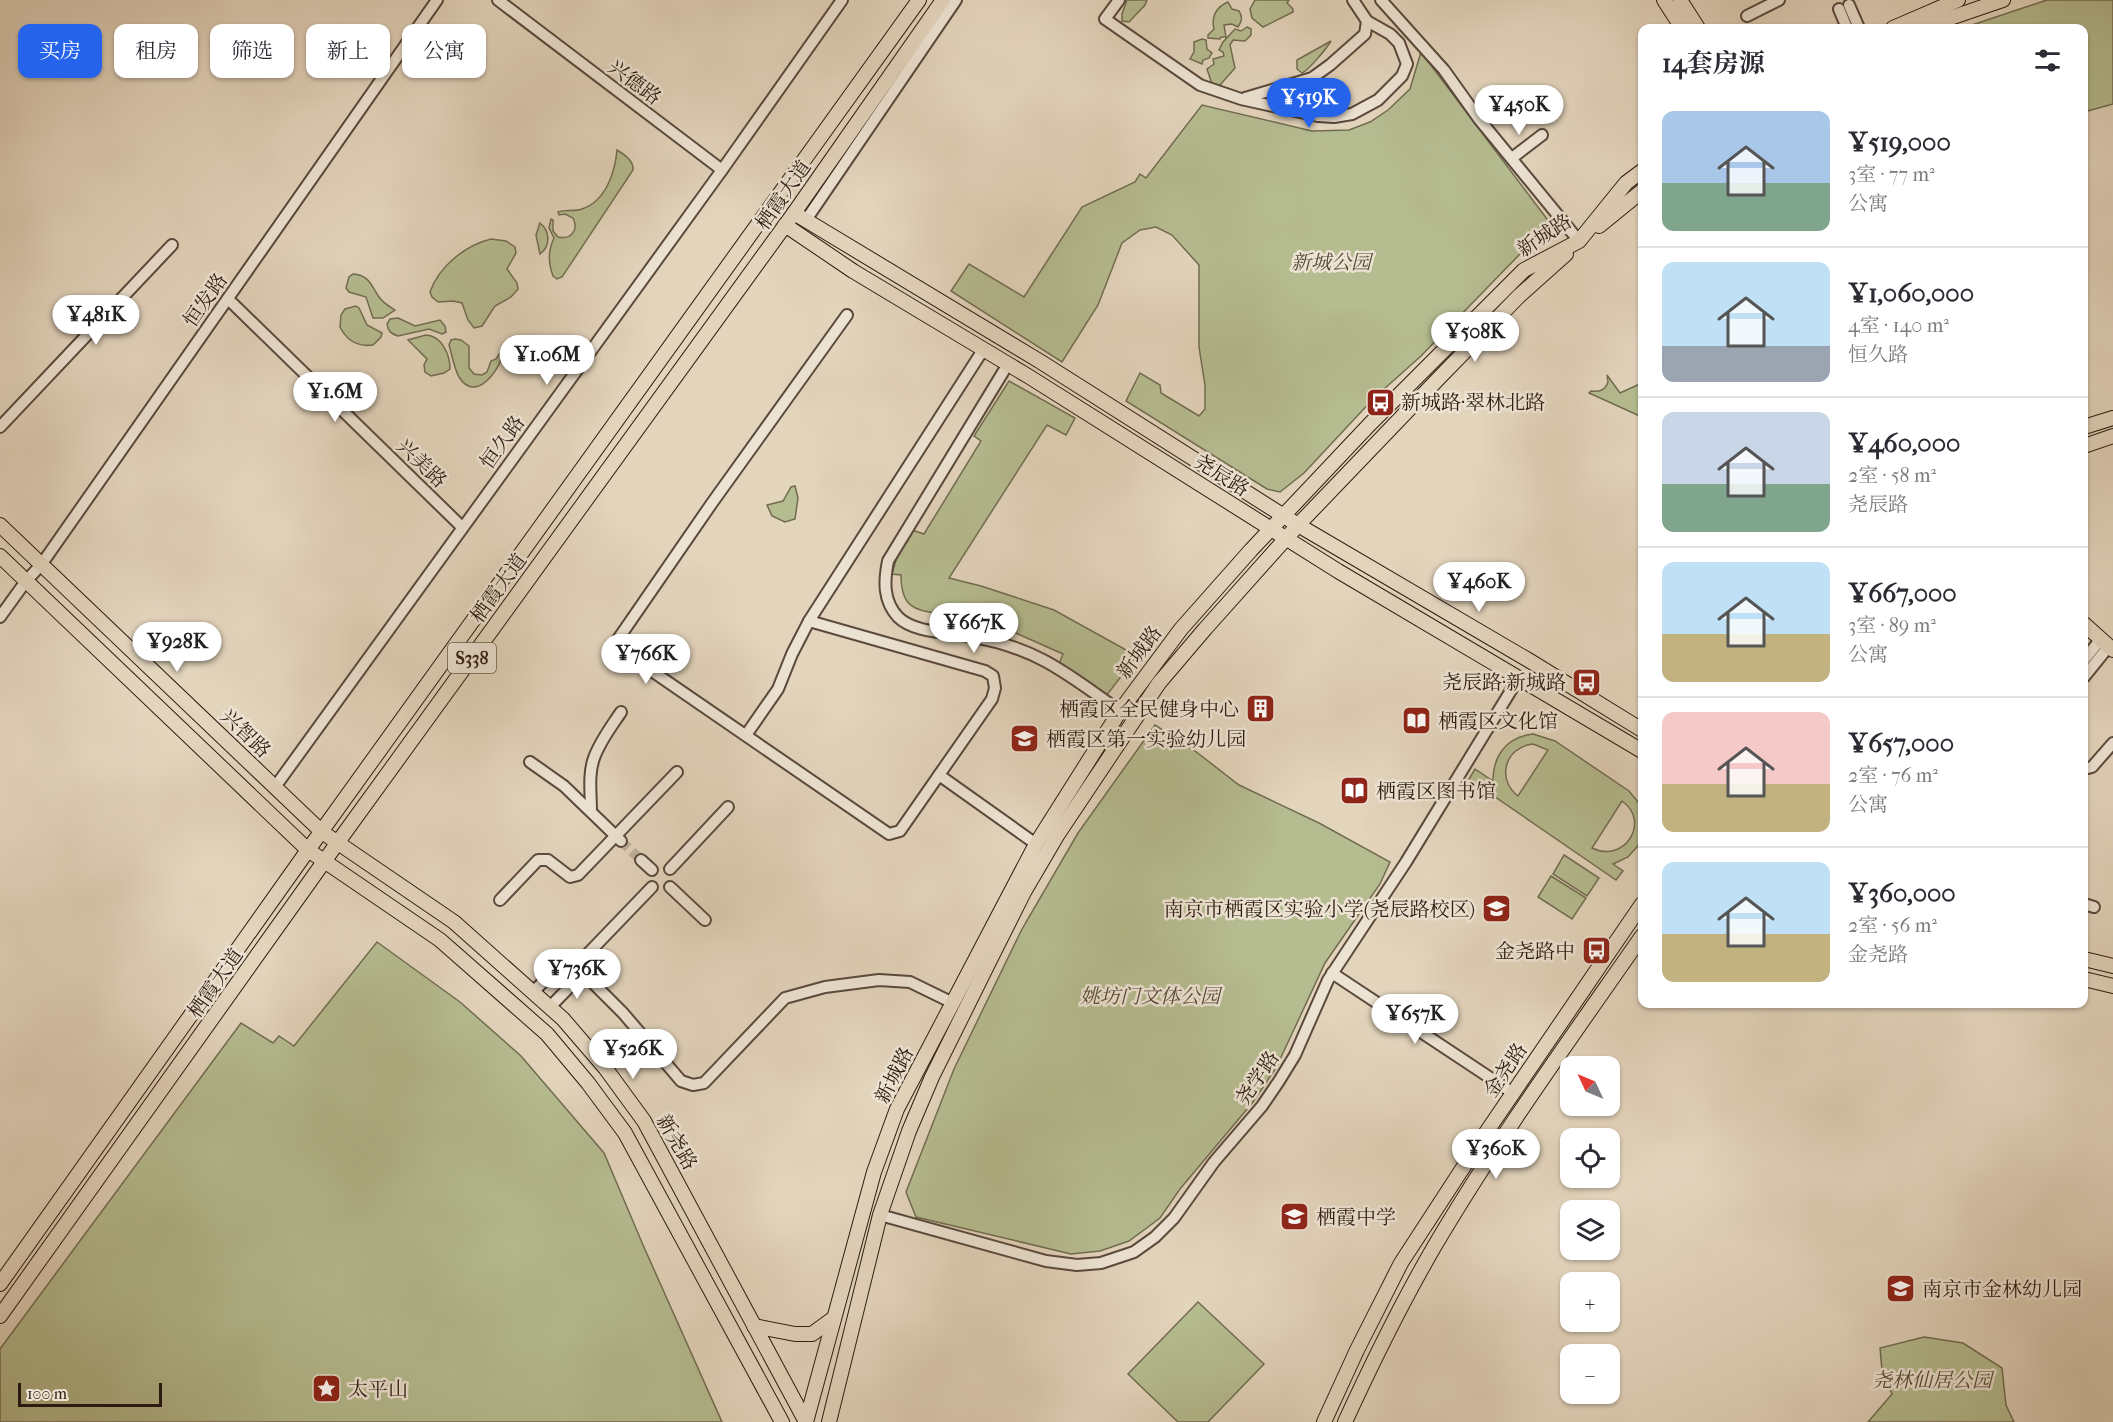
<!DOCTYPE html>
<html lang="zh">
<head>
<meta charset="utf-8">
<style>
	:root { --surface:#fff; --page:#f2f2f3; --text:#2b2b33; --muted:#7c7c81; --line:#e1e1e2; --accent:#2563eb }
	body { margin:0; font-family:"IM FELL French Canon","Noto Serif SC",serif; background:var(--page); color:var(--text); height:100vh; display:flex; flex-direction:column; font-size:22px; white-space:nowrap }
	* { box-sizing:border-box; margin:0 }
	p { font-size:20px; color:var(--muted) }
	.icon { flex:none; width:33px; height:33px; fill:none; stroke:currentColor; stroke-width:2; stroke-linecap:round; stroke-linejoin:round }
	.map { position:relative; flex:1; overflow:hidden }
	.details { position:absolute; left:1638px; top:24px; width:450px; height:984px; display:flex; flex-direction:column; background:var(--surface); border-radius:12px; box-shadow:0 2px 4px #0004 }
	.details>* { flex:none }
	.hud { position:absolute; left:18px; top:24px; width:570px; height:54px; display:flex; gap:12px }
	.needle { width:39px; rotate:314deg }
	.fabs { position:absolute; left:1560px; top:1056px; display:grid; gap:12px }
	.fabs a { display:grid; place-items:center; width:60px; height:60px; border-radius:12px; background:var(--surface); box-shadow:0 2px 4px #0004; font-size:30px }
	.scale { position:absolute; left:18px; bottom:15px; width:144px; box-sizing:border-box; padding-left:6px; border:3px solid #2d1b11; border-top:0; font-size:16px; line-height:21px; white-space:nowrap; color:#2d1b11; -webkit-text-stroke:4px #ede3d3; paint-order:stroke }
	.price { position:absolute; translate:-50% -51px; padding:0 14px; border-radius:21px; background:#fff; color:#222; font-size:20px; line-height:39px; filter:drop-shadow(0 2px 3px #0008) }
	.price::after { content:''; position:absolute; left:50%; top:36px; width:18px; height:14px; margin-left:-9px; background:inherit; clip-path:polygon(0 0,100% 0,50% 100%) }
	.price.selected { background:var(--accent); color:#fff }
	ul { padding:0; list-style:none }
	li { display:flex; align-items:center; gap:18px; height:150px; padding:0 24px }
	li+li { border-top:2px solid var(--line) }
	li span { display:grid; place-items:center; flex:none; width:168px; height:120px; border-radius:12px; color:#555 }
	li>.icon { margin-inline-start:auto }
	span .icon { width:72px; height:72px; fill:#fffc; stroke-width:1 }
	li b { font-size:26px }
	h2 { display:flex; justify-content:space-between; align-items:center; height:72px; padding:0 24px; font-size:26px }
	.pill { padding:0 21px; border-radius:12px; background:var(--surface); box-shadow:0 2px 4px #0004; font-size:21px; line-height:54px }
	.pill.selected { background:var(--accent); color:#fff }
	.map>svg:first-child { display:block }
</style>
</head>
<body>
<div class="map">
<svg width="2113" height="1422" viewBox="0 0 2113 1422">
	<rect width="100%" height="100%" fill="#e3d4bc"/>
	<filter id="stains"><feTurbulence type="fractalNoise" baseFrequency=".00333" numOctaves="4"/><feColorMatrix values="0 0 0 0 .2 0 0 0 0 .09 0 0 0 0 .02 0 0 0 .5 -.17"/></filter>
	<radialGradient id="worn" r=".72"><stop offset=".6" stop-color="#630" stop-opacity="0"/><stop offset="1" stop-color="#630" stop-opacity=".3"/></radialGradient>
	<g fill="#b5bc90" stroke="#716c50" stroke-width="1.5" fill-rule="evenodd">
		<path d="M1127 0H1147L1145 5 1129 22 1122 21V14Z"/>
		<path d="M1255 0H1289L1287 3 1293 9V12L1263 27 1252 18 1250 9Z"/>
		<path d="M2047 0H2113V104L2084 112V28H1963Z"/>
		<path d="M1228 2 1232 9 1239 11C1243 17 1242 21 1238 27L1232 24 1224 25 1226 37H1221L1220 39 1208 38V35L1214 29C1211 17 1216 7 1228 2Z"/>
		<path d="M1247 27 1251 29V35L1245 41 1233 40 1230 45 1235 68 1220 85 1212 84 1207 69 1214 64 1213 59 1224 56 1223 52 1219 50 1223 42 1235 29 1241 31Z"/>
		<path d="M1202 39 1206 40 1207 49 1212 53 1209 58 1203 60 1202 64 1190 59 1194 52V42Z"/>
		<path d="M1331 41C1326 49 1309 70 1302 73L1297 69V60Z"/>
		<path d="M1421 52 1550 223 1421 356 1374 398 1304 473 1280 492 1267 489 1126 401 1140 373 1160 385 1161 393 1199 416 1205 409V385L1199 347V265L1172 235 1156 227 1140 230 1122 243 1098 305 1062 362 951 291 969 264 1024 297 1082 207 1135 182 1140 174 1146 178 1202 105 1312 131 1349 130 1370 122 1388 110 1410 89Z"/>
		<path d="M617 150C625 155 634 161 633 170L562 277 557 279 553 276C548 262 548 251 554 238L549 228 551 219 553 220V231L558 237C571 240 579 230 573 218L565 214 559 215 558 212C565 209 574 212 582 209 606 201 615 172 617 150Z"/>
		<path d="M540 223C550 231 551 246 540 254L536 235Z"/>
		<path d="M491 239 506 241 515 247 516 253 507 269 517 283 518 289 511 297 495 306 482 326 474 328 468 320 462 303 453 301 438 302 432 297 430 292C439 266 466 245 491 239Z"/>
		<path d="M353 274C369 275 371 285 379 297 383 303 389 306 395 310L383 318H373L366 297 349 292 346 288 349 277Z"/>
		<path d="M356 306 359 308 367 325 382 333 381 337 373 345C358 347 347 341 340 327L341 315 345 309Z"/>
		<path d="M398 318 415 326 440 320 445 326 446 332 442 334 429 329 398 336C391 334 388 331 387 324L390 319Z"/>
		<path d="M426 335C442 336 450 355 450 369L444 373 431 376 425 372 424 365 427 359 408 340Z"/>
		<path d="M455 339 461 340 469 346V368L474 374 482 375 487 372 491 361 496 359 502 350 504 353C499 370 476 404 459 377 454 368 452 355 449 345L451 340Z"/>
		<path d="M1607 375 1620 393 1642 383V417L1589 393 1591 391C1599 392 1605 391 1608 382Z"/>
		<path d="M1009 381 1075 418 1066 435 1047 425 949 578 981 586 1054 610 1137 656 1106 696 1059 664 1063 654 1009 630 1005 640 956 629 960 619C928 607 901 620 901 575L892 574 896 560 912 530 924 534 981 441 974 436Z"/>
		<path d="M795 486 798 498 795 519 785 522 772 516 767 505 783 501 791 487Z"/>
		<path d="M1155 725 1195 751 1239 785 1319 823 1390 862 1380 884 1325 963 1276 1068 1253 1102 1180 1189 1160 1218 1129 1241 1100 1251 1071 1254 916 1217 906 1192 954 1069 1022 929 1078 833Z"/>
		<path d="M1533 734 1555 741 1629 791 1642 807V841L1628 857 1613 864 1623 871 1616 880 1469 779 1475 769 1493 781C1493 755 1507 737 1533 734ZM1533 744 1548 750 1518 796C1496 779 1505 747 1533 744ZM1622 801C1651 821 1625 864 1592 848Z"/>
		<path d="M1564 855 1599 878 1587 896 1553 874Z"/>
		<path d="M1551 876 1586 898 1572 919 1538 897Z"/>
		<path d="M377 942 460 1002 521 1056 604 1153 643 1245 722 1422H0V1349L241 1023 273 1043 279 1036 294 1046Z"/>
		<path d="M1198 1302 1264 1364 1208 1422H1178L1128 1374Z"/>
		<path d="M1924 1337 1963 1343 2002 1368 2006 1405 2014 1422H1868L1892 1394 1882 1370 1880 1348Z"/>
	</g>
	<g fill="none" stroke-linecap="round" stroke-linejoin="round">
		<path stroke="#bfaf9a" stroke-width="10" stroke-dasharray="10 5" stroke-linecap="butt" d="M621 841 641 860"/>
		<defs>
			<g id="minor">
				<path d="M498 0 722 170"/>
				<path d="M1119 0 1105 19 1200 85 1241 99 1318 116 1334 117 1352 114 1378 100 1402 76 1407 64 1399 43 1390 34 1367 21 1353 0"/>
				<path d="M1381 0 1444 70 1479 119 1579 241"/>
				<path d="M1849 5 1859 28"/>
				<path d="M1839 9 1847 28"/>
				<path d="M1747 16 1779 0"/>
				<path d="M1245 98 1312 78 1330 65 1365 34 1367 21"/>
				<path d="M1512 158 1542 135"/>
				<path d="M806 220 956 0"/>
				<path d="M228 299 462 527"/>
				<path d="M847 315 712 503 614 645 889 834 900 831 939 775 1036 844"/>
				<path d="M1008 364 888 561C884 581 883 601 898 617 914 633 947 632 968 636 993 640 1020 648 1043 660 1070 674 1095 694 1120 711"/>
				<path d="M0 427 172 245"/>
				<path d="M0 617 26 581 41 565 437 0"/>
				<path d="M809 621 985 671 993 676 995 688 992 699 939 775"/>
				<path d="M2084 660 2101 639"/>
				<path d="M2084 677 2109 646"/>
				<path d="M746 735 778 689 792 654 809 621 983 350"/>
				<path d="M530 762 564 786 621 841"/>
				<path d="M2084 769 2092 767 2113 743"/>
				<path d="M275 787 722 170 842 0"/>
				<path d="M591 811C591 794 588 774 594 758 600 741 611 727 621 712"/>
				<path d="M641 860 652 870"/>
				<path d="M670 869 728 807"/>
				<path d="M652 887 576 966 623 1013 681 1081 693 1085 704 1083 785 998 825 987 879 980 910 982 953 1003"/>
				<path d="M670 887 705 920"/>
				<path d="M500 900 538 860H548L570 877 578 875 677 772"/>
				<path d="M2084 904 2094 907"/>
				<path d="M1332 973 1513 1093"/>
				<path d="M533 992 567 958"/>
				<path d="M550 1007 583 973"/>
				<path d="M880 1215 1046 1261 1077 1265 1101 1263 1134 1252 1155 1237 1174 1218 1214 1162 1262 1106 1279 1081 1295 1055 1328 980 1406 862 1518 679"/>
			</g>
			<g id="major">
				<path d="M1664 0 1682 28"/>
				<path d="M1680 0 1698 28"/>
				<path d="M1893 28 1958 0"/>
				<path d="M1921 28 2003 0"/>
				<path d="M794 213 1041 362 1298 525 1530 661 1642 730"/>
				<path d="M785 225 853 271 1028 376 1338 571 1642 751"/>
				<path d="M1599 226 1642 191"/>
				<path d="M2084 427 2113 418"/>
				<path d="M2084 446 2113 436"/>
				<path d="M0 525 322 832 454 922 563 1019 606 1069 644 1121 806 1422"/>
				<path d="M0 556 308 850 440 940 547 1034 588 1083 625 1133 782 1422"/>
				<path d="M2084 624 2113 650"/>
				<path d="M2084 959 2113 966"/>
				<path d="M2084 979 2113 986"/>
				<path d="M0 1284 308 850 919 0"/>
				<path d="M0 1316 338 842 794 213 943 0"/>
				<path d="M754 1326 795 1334H812L834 1318"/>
				<path d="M806 1422 874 1172 897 1109 1036 844 1120 711 1181 629 1251 550 1369 425 1524 270 1579 241 1626 183 1642 171"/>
				<path d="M829 1422 880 1215 909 1131 932 1077 991 958 1024 892 1058 834 1159 683 1205 629 1298 525 1440 377 1519 296 1566 254"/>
				<path d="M1324 1422 1357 1350 1401 1263 1483 1137 1642 904"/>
				<path d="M1345 1422C1372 1363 1401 1304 1434 1247 1497 1140 1571 1038 1642 936"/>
			</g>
		</defs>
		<use href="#minor" stroke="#5a493c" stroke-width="14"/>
		<use href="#major" stroke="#2d1b11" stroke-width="16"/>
		<use href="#minor" stroke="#ede3d3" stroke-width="10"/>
		<use href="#major" stroke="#e3d4bc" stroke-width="14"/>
	</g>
	<defs>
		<symbol id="bus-square" viewBox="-11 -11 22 22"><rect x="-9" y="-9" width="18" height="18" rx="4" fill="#8f2418" stroke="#ede3d3"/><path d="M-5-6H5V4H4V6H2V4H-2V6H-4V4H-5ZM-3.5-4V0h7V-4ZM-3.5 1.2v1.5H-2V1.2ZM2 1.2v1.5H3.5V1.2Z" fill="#fff"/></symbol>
		<symbol id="building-square" viewBox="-11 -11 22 22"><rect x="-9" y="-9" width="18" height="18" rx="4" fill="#8f2418" stroke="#ede3d3"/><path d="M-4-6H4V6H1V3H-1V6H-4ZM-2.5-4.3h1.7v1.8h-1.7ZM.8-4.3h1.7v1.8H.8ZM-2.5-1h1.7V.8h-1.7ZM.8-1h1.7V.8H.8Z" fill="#fff"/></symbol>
		<symbol id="library-square" viewBox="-11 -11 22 22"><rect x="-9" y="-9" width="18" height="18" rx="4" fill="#8f2418" stroke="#ede3d3"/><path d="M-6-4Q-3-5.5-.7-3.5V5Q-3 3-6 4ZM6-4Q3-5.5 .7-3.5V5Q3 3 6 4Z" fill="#fff"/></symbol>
		<symbol id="school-square" viewBox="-11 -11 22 22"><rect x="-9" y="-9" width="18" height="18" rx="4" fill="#8f2418" stroke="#ede3d3"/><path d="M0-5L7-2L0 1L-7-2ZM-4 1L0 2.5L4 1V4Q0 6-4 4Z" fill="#fff"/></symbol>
		<symbol id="sight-square" viewBox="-11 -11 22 22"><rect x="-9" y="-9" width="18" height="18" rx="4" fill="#8f2418" stroke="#ede3d3"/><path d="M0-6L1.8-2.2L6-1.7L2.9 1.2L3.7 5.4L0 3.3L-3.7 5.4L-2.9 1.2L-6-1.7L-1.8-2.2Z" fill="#fff"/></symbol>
	</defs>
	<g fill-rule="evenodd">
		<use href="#bus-square" x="1364" y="386" width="33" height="33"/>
		<use href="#bus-square" x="1570" y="666" width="33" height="33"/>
		<use href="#building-square" x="1244" y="692" width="33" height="33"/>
		<use href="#library-square" x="1400" y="704" width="33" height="33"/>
		<use href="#school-square" x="1008" y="722" width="33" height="33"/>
		<use href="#library-square" x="1338" y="774" width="33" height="33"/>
		<use href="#school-square" x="1480" y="892" width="33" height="33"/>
		<use href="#bus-square" x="1580" y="934" width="33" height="33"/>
		<use href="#school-square" x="1278" y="1200" width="33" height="33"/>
		<use href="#school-square" x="1884" y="1272" width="33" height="33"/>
		<use href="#sight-square" x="310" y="1372" width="33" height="33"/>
	</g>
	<g text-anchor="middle" stroke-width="5" stroke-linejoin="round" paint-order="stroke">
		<rect fill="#ede3d3" stroke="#67574b" stroke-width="1.5" x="448" y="643" width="48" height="30" rx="4.5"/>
		<g font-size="18" font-weight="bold" fill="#2d1b11">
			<text x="472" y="664">S338</text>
		</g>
		<g font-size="20" fill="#2d1b11" stroke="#ede3d3">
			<text transform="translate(635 82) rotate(37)" y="7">兴德路</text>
			<text transform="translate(783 195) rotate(-55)" y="7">栖霞大道</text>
			<text transform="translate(1544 235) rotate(-33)" y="7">新城路</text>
			<text transform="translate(205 300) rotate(-55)" y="7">恒发路</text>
			<text transform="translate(502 442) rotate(-54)" y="7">恒久路</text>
			<text transform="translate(422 463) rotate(44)" y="7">兴美路</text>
			<text transform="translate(1222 475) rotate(32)" y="7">尧辰路</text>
			<text transform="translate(498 588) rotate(-54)" y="7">栖霞大道</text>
			<text transform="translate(1139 652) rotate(-53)" y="7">新城路</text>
			<text transform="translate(246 733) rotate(44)" y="7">兴智路</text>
			<text transform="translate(215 983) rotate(-55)" y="7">栖霞大道</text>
			<text transform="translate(1505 1070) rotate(-56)" y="7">金尧路</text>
			<text transform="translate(894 1075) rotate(-63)" y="7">新城路</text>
			<text transform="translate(1257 1078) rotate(-56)" y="7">尧学路</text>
			<text transform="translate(677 1142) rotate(60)" y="7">新尧路</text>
		</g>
		<g font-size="20" font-style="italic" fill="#564b37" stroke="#ede3d3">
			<text x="1331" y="269">新城公园</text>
			<text x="1150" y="1003">姚坊门文体公园</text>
			<text x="1932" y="1387">尧林仙居公园</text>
		</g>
		<g font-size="20" fill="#2d1b11" stroke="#ede3d3" text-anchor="start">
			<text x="1401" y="409">新城路·翠林北路</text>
			<text x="1566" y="689" text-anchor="end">尧辰路·新城路</text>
			<text x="1239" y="716" text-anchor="end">栖霞区全民健身中心</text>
			<text x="1438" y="728">栖霞区文化馆</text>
			<text x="1046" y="746">栖霞区第一实验幼儿园</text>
			<text x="1376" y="798">栖霞区图书馆</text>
			<text x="1475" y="916" text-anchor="end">南京市栖霞区实验小学(尧辰路校区)</text>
			<text x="1575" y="958" text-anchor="end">金尧路中</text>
			<text x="1316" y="1224">栖霞中学</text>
			<text x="1922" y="1296">南京市金林幼儿园</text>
			<text x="348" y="1396">太平山</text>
		</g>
	</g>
	<rect width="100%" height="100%" filter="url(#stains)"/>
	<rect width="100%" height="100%" fill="url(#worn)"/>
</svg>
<div class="fabs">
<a><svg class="needle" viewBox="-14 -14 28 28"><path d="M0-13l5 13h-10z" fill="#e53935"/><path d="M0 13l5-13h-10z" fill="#7c7c81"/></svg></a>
<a><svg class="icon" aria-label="locate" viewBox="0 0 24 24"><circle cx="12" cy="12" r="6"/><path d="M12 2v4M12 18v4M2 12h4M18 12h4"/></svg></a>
<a><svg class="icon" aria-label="layers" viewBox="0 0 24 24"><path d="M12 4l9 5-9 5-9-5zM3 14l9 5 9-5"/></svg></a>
<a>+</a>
<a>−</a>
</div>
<div class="scale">100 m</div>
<b class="price selected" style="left:1309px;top:129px">¥519K</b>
<b class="price" style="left:1519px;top:136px">¥450K</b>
<b class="price" style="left:96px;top:346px">¥481K</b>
<b class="price" style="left:1475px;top:363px">¥508K</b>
<b class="price" style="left:547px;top:386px">¥1.06M</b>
<b class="price" style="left:335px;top:423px">¥1.6M</b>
<b class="price" style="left:1479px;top:613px">¥460K</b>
<b class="price" style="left:974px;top:654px">¥667K</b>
<b class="price" style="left:177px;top:673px">¥928K</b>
<b class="price" style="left:646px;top:685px">¥766K</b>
<b class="price" style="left:577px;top:1000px">¥736K</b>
<b class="price" style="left:1415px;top:1045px">¥657K</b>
<b class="price" style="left:633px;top:1080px">¥526K</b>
<b class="price" style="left:1496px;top:1180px">¥360K</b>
<div class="hud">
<a class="pill selected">买房</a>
<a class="pill">租房</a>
<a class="pill">筛选</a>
<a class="pill">新上</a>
<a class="pill">公寓</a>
</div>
<section class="details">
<h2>14套房源<svg class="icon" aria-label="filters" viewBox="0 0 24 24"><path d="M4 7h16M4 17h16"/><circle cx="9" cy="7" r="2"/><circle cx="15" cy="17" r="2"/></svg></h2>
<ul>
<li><span style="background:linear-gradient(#a9c7e8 60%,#7fa58c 0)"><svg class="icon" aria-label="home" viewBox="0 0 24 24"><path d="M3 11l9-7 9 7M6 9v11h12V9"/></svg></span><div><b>¥519,000</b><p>3室 · 77 m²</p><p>公寓</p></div></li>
<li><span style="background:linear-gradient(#bfe0f5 70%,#9aa5b1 0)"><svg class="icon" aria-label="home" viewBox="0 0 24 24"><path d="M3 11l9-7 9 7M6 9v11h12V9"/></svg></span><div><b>¥1,060,000</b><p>4室 · 140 m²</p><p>恒久路</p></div></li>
<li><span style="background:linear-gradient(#c9d6e8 60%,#7fa58c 0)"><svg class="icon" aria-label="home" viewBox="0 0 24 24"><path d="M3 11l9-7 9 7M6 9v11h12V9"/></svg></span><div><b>¥460,000</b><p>2室 · 58 m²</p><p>尧辰路</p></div></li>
<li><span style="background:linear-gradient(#bfe0f5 60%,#c2b280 0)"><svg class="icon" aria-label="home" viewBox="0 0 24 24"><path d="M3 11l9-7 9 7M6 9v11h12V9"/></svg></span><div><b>¥667,000</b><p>3室 · 89 m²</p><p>公寓</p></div></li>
<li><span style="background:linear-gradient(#f6c9c9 60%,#c2b280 0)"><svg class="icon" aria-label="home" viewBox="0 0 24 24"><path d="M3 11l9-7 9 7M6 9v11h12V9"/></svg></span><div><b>¥657,000</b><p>2室 · 76 m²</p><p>公寓</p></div></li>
<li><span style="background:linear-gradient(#bfe0f5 60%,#c2b280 0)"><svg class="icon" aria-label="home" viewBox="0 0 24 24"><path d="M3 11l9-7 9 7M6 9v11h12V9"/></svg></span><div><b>¥360,000</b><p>2室 · 56 m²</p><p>金尧路</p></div></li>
</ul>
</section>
</div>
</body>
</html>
